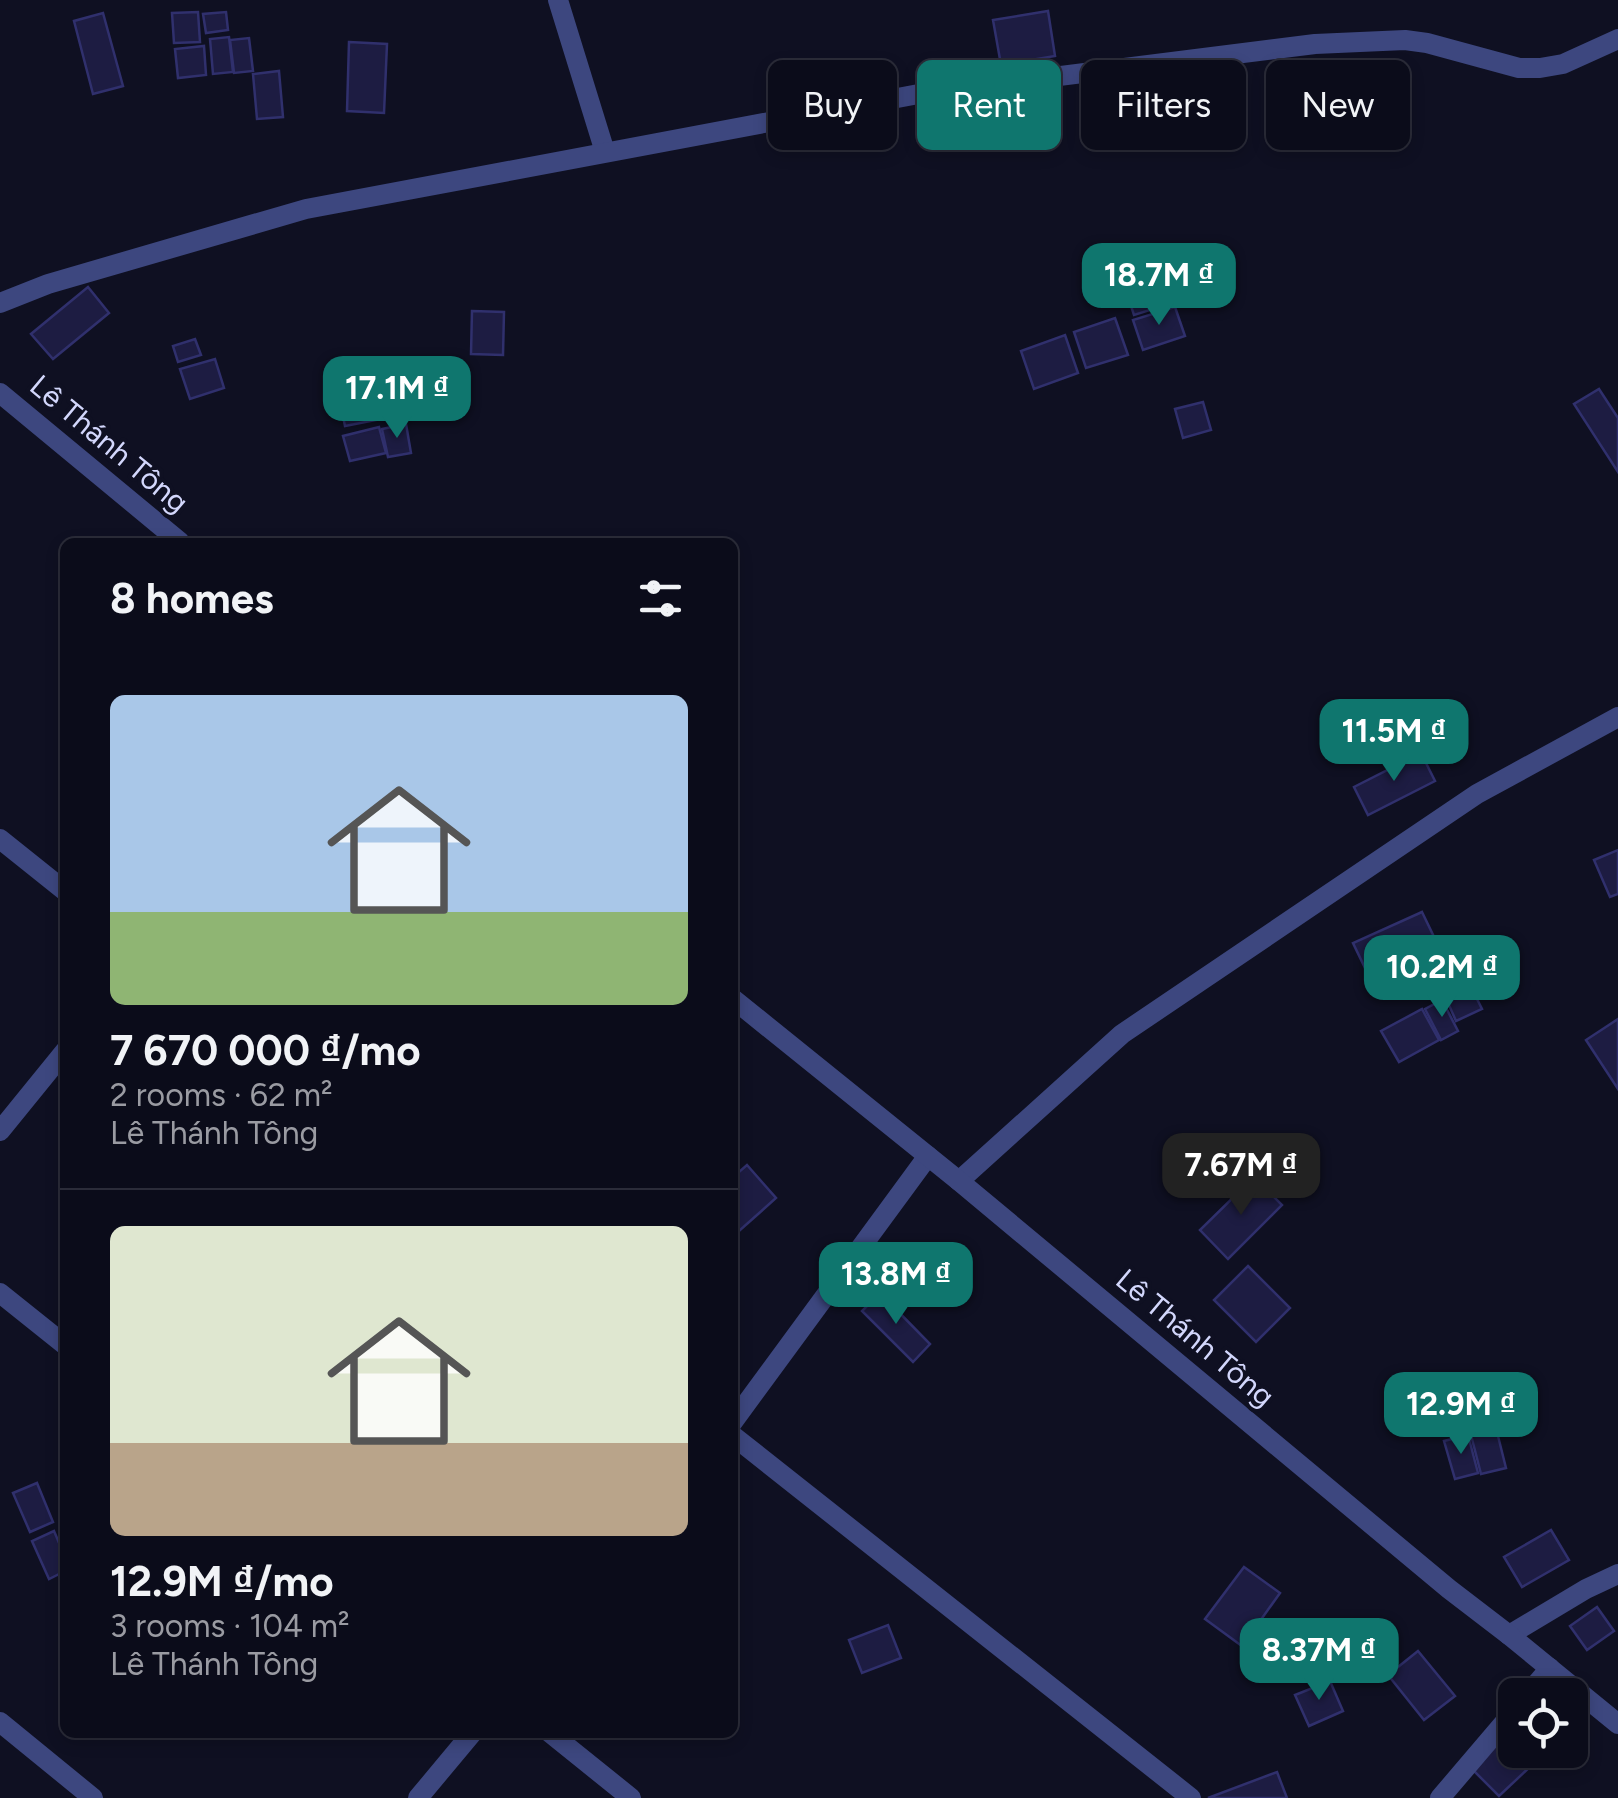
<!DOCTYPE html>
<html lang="en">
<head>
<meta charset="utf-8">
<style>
	:root { --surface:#0b0c1a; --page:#141523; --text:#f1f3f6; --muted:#9a9ba2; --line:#2b2c39; --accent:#0f766e }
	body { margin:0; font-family:Figtree,sans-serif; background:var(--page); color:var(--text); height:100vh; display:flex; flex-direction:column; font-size:38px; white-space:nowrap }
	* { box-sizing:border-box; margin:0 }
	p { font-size:32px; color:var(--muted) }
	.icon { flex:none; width:55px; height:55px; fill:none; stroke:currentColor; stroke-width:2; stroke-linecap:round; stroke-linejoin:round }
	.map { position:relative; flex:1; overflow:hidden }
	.panel { position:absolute; left:60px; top:538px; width:678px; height:1200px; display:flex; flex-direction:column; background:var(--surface); border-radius:15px; box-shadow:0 5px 15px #0003,0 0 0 2px var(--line) }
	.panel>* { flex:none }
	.guide { position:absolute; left:768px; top:60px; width:700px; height:90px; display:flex; gap:20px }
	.controls { position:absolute; left:1498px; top:1678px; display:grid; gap:20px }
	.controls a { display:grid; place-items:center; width:90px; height:90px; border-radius:15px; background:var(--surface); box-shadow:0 5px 15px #0003,0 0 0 2px var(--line); font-size:50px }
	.price { position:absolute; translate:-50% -85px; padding:0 22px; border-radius:20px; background:var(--accent); color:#fff; font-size:32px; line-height:65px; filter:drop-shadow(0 2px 5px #0008) }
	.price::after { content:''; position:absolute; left:50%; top:60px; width:30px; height:22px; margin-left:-15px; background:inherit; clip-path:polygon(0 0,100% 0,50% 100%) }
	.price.current { background:#222; color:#fff }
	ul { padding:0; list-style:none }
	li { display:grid; align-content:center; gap:20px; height:530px; padding:0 50px }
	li+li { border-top:2px solid var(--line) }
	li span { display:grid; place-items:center; height:310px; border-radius:15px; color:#555 }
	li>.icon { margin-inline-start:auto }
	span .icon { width:180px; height:180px; fill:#fffc; stroke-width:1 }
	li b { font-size:42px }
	h2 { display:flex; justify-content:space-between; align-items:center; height:120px; padding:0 50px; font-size:42px }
	.tag { padding:0 35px; border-radius:15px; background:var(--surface); box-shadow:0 5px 15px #0003,0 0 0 2px var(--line); font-size:35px; line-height:90px }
	.tag.current { background:var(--accent); color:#fff }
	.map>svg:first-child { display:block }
</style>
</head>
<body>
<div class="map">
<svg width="1618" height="1798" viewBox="0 0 1618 1798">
	<rect width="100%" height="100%" fill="#0f1022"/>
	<g fill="#1d1c42" stroke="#30306d" stroke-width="2.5">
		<path d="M1048 11 1055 56 1001 65 993 20Z"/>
		<path d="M198 12 200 42 174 43 172 13Z"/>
		<path d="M226 12 228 30 206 33 203 14Z"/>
		<path d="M103 13 123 86 93 94 74 21Z"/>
		<path d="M229 37 233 72 213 74 210 39Z"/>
		<path d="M249 38 253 71 234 73 230 40Z"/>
		<path d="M349 42 387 44 384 113 347 111Z"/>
		<path d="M204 46 206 75 178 78 175 49Z"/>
		<path d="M279 71 283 117 257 119 253 74Z"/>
		<path d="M1175 266 1185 299 1134 315 1123 282Z"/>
		<path d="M88 287 109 313 53 359 31 334Z"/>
		<path d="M1175 307 1185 336 1143 350 1133 320Z"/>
		<path d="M472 311 504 312 503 355 471 354Z"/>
		<path d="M1115 318 1128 355 1086 368 1074 332Z"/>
		<path d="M1065 335 1078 373 1034 389 1021 351Z"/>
		<path d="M195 339 201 355 178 362 173 346Z"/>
		<path d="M215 359 224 388 190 399 180 369Z"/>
		<path d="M386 388 391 417 345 426 339 397Z"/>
		<path d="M1599 389 1618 418V472L1574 404Z"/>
		<path d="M1203 402 1211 430 1183 438 1175 409Z"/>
		<path d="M406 424 411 453 388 457 382 429Z"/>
		<path d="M379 427 386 453 350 461 343 436Z"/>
		<path d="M1421 753 1435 781 1368 815 1354 787Z"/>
		<path d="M1618 850V894L1610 897 1594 860Z"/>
		<path d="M1422 912 1435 939 1366 970 1353 943Z"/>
		<path d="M1470 985 1482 1009 1456 1021 1445 996Z"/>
		<path d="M1442 1000 1458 1031 1441 1040 1425 1009Z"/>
		<path d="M1422 1009 1439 1040 1399 1062 1381 1031Z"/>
		<path d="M1618 1019V1089L1586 1040Z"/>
		<path d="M747 1165 776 1198 739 1231 732 1223V1178Z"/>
		<path d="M1254 1177 1282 1205 1228 1259 1200 1230Z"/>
		<path d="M1248 1266 1290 1308 1256 1342 1214 1300Z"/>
		<path d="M880 1293 930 1344 913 1362 862 1311Z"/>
		<path d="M1496 1428 1506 1468 1481 1474 1471 1435Z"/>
		<path d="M1468 1435 1478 1473 1455 1479 1444 1441Z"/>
		<path d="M37 1483 53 1522 30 1532 13 1493Z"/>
		<path d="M1551 1530 1569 1560 1522 1587 1504 1557Z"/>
		<path d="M54 1531 65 1557V1571L49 1579 32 1541Z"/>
		<path d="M1244 1567 1280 1593 1260 1621 1280 1635 1261 1660 1205 1619Z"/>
		<path d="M1597 1607 1614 1631 1587 1650 1570 1626Z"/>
		<path d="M888 1625 901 1658 862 1673 849 1640Z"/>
		<path d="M1418 1651 1455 1696 1424 1720 1388 1675Z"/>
		<path d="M1330 1681 1343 1711 1309 1726 1295 1695Z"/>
		<path d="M1503 1733 1515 1746V1750H1519L1533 1764 1499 1796 1469 1766Z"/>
		<path d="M1277 1772 1287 1798H1208Z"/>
	</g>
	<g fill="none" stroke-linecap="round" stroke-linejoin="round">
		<g stroke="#3d477f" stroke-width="20">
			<path d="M558 0 605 152"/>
			<path d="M0 303 48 284 306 209 924 93 1315 44 1405 40 1427 43 1519 68H1540L1563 64 1618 39"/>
			<path d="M0 839 65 891"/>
			<path d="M0 1131 65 1051"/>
			<path d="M959 1181 1122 1034 1477 794 1618 717"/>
			<path d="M0 1293 65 1345"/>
			<path d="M732 1423 928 1156"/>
			<path d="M732 1435 1191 1798"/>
			<path d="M1509 1635 1586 1589 1618 1574"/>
			<path d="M1527 1695 1550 1668"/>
			<path d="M0 1722 93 1798"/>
			<path d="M549 1732 631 1798"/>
			<path d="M418 1798 473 1732"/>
			<path d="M1440 1798 1515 1710"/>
		</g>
		<g stroke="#3d477f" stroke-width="20">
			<path d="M0 393 180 542"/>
			<path d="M732 998 959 1181 1449 1589 1509 1635 1618 1724"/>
		</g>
	</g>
	<g text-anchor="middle" stroke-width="8" stroke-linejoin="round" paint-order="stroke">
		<g font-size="30" fill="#d3d7fc" stroke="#0f1022">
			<text transform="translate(109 444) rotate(40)" y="10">Lê Thánh Tông</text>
			<text transform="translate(1195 1338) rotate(40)" y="10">Lê Thánh Tông</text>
		</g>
	</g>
</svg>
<div class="controls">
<a><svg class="icon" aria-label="locate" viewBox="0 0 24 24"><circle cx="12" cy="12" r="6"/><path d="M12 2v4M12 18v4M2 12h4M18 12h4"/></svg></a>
</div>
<b class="price" style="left:1159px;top:328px">18.7M ₫</b>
<b class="price" style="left:397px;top:441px">17.1M ₫</b>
<b class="price" style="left:1394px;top:784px">11.5M ₫</b>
<b class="price" style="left:1442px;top:1020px">10.2M ₫</b>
<b class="price current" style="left:1241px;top:1218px">7.67M ₫</b>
<b class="price" style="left:896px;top:1327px">13.8M ₫</b>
<b class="price" style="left:1461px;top:1457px">12.9M ₫</b>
<b class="price" style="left:1319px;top:1703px">8.37M ₫</b>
<div class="guide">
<a class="tag">Buy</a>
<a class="tag current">Rent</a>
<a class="tag">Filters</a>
<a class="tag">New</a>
</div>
<section class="panel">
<h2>8 homes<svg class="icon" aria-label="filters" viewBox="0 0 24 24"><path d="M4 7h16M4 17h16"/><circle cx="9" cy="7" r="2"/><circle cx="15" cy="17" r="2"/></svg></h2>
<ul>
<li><span style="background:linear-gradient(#a9c7e8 70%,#8fb573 0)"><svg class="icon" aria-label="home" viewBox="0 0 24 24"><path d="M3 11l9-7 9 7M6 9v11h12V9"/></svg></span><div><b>7 670 000 ₫/mo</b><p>2 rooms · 62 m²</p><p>Lê Thánh Tông</p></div></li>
<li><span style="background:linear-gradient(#dfe7d0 70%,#b9a48a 0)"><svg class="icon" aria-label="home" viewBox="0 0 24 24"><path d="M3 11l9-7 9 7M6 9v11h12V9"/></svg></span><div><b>12.9M ₫/mo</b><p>3 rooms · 104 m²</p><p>Lê Thánh Tông</p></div></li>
</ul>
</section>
</div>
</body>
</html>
